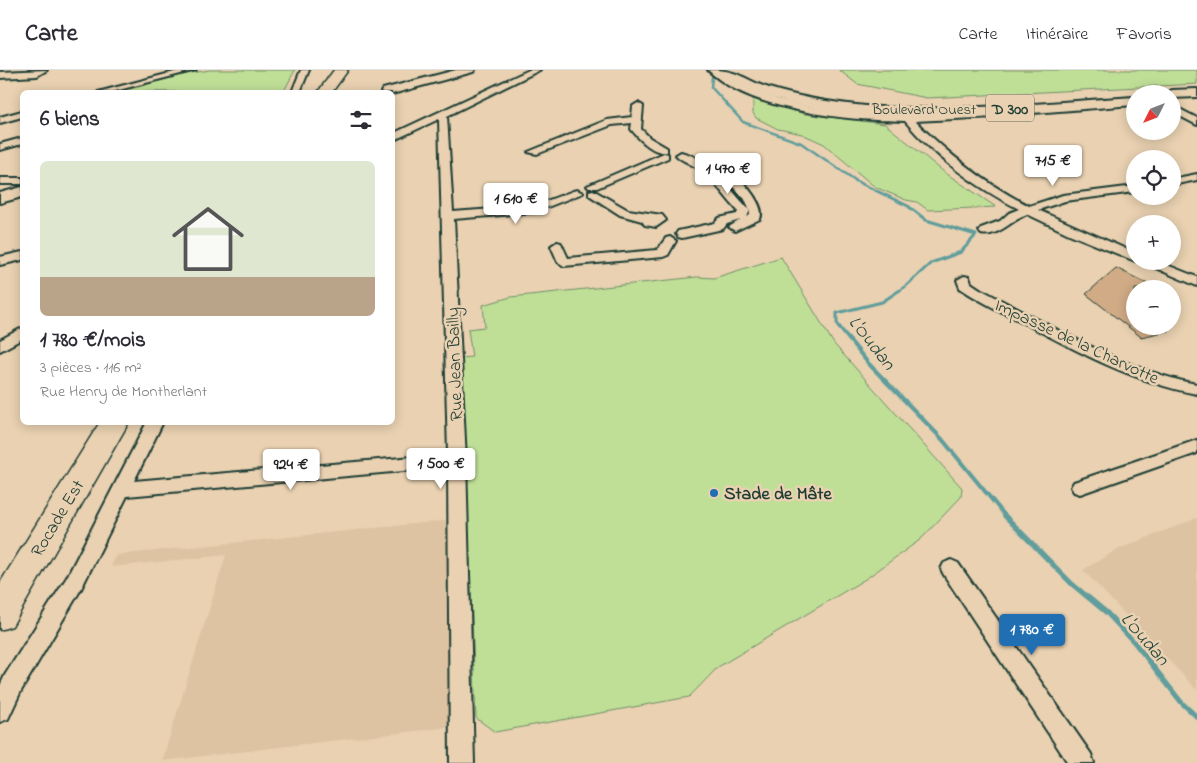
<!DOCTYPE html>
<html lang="fr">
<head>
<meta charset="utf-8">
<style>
	:root { --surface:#fff; --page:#f7f7f7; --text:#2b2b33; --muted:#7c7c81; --line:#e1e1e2; --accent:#1f6fb2 }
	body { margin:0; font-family:"Indie Flower",sans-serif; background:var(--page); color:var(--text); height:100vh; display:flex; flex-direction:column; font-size:19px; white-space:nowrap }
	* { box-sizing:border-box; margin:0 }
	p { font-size:16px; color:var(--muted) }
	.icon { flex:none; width:28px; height:28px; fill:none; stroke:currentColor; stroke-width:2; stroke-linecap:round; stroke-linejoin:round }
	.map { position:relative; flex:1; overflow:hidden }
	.details { position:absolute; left:20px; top:20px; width:375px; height:335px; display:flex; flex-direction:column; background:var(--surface); border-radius:8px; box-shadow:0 2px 12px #0003 }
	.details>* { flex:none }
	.needle { width:32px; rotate:228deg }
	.controls { position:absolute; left:1126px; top:15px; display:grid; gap:10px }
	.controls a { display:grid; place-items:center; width:55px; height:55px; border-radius:50%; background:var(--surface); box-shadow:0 2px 12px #0003; font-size:25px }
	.price { position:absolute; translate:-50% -42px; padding:0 11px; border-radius:5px; background:#fff; color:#222; font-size:16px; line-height:32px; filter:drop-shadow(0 1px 2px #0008) }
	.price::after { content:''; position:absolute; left:50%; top:30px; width:15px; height:11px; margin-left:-8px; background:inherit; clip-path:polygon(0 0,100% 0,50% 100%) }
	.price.selected { background:var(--accent); color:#fff }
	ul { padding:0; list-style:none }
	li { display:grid; align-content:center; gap:10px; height:265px; padding:0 20px }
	li span { display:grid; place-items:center; height:155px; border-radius:8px; color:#555 }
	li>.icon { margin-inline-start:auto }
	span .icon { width:90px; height:90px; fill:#fffc; stroke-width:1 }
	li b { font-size:21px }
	h2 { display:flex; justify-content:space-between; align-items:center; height:60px; padding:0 20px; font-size:21px }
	header { display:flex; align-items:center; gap:30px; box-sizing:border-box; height:70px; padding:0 25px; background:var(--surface); border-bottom:1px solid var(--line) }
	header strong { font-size:24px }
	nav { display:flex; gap:28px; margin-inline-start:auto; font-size:18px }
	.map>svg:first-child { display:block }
</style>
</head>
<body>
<header>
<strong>Carte</strong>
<nav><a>Carte</a><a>Itinéraire</a><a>Favoris</a></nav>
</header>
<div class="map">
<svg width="1197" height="693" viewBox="0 0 1197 693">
	<rect width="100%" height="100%" fill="#e9d1b1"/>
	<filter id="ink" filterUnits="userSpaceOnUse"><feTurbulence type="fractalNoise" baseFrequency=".02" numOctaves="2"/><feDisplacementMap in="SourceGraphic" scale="10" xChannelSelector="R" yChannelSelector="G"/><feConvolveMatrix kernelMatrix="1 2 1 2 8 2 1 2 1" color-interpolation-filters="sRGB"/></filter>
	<g filter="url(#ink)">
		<g fill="#dec3a2">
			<path d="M1197 448V620L1083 500 1116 480Z"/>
			<path d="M451 450 450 657 162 691 226 485 111 497 116 485Z"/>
		</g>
		<g fill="#bfdf97" stroke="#6f8e66">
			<path d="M210 0H295L284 21 115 22 185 4Z"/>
			<path d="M839 0H1197V14L927 28 857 14Z"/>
			<path d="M753 29 805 44 885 54 944 102 996 137 928 140 917 132 906 130 875 117 824 74 802 64 778 59 756 48 753 43Z"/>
			<path d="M781 187 834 274 962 418 961 427 921 469 867 508 718 597 689 627 495 662 476 648 462 296V288L472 287 468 259 485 257 483 235 511 227 697 207 714 208Z"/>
		</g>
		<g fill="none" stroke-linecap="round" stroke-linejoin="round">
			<path stroke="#609d9c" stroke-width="2.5" d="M712 7 711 17 743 52 801 73 858 112"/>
			<path stroke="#609d9c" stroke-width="3" d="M840 258 837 253V243L882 232 906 216 931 193 961 182 976 165 926 150 908 136 856 111"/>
			<path stroke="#609d9c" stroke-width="4" d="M839 257 868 293 942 369 1006 447"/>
			<path stroke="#609d9c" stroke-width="5" d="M1005 446 1072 514 1107 543 1134 572 1182 633 1197 647"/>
		</g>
		<path fill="#d0ab86" stroke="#1f3d34" d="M1116 198 1158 219H1135V256H1168V261L1141 267 1086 224Z"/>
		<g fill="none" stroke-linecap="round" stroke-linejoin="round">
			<defs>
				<g id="minor">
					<path d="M47 0 37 6 0 8V2Z"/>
					<path d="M182 0H196L111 22H98Z"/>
					<path d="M301 0H309L300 22H292Z"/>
					<path d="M529 0H540L447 46 453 142 533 136 573 121 577 120 583 123 535 142 454 149 466 390 474 693H450L448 397 127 426 81 519 21 621 8 649 0 652V616L5 605 67 507 147 352H163L134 411 448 384 439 49 392 71V64Z"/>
					<path d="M708 0H718L745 16 778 29 811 37 887 45 998 42V46L995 47 915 51C949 85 986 114 1029 136L1063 125 1135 116V122L1065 131 1038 140 1135 183V191L1069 164 1027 144C1013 149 998 168 981 164L979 161 981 158 1000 151 1009 143 1019 139C976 117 936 88 905 51 849 51 749 41 708 0Z"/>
					<path d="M638 33 643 36 641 59 650 68 667 78V82C653 84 639 69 631 59L632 53 612 55 537 84 528 82 607 50 632 47 633 36Z"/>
					<path d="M1172 35 1197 48V55L1172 42Z"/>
					<path d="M22 41V47L0 53V47Z"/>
					<path d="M22 68V74L0 80V74Z"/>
					<path d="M681 82C712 90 727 117 748 138L750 140 747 147 750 145C750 138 747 133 744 128L710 94 715 91C730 95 768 134 760 149L735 161 729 157 740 150 727 154 723 159 682 168 678 167 676 164 678 161 715 153 719 148 737 144 738 141C726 128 716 113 703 102 695 95 683 92 676 85Z"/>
					<path d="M664 83 668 84V88L597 118H589L587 116Z"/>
					<path d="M1197 104V110L1172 115V109Z"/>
					<rect x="0" y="108" width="22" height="6"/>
					<path d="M593 120 628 140 662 145 666 150 656 157 645 155 642 151 620 145 589 125V121Z"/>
					<path d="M670 167 676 171 668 185 663 187 564 196 558 192 551 176 557 172 561 173 568 188 657 180 666 168Z"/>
					<path d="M22 182V190L0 195V187Z"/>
					<path d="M1139 191H1157L1197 207V216Z"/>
					<path d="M964 206 969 207 971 213 980 219C1045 253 1126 301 1197 314V324C1136 313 1078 282 1024 253 1003 242 980 232 960 218L957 210Z"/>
					<path d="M22 258V269L0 281V270Z"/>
					<path d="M1197 370V383L1080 424 1074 422 1071 417 1074 412Z"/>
					<path d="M951 490 958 493 1091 684 1094 693H1068L944 505 941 499 944 493Z"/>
				</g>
				<g id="secondary">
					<path d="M456 0H475L473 2 392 24V22H381L383 19Z"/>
					<path d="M22 117V127L0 133V123Z"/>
				</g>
				<g id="primary">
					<path d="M713 0C738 0 747 11 769 18 801 28 834 33 866 36 955 43 1046 32 1135 27V35C1018 43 851 66 743 16 734 12 719 8 713 0Z"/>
					<path d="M1197 19V27L1172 28V24H1165L1172 20Z"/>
				</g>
				<g id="trunk">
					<path d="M334 0H348L332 22H318Z"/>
					<path d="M100 352H129L12 556 0 560V513Z"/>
				</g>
			</defs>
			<use href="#minor" stroke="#1f3d34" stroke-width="4"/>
			<use href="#secondary" stroke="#1f3d34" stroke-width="4"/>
			<use href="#primary" stroke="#1f3d34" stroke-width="4"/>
			<use href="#trunk" stroke="#1f3d34" stroke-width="3"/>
			<use href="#minor" fill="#e9d1b1" fill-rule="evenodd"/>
			<use href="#secondary" fill="#e9d1b1" fill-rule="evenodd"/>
			<use href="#primary" fill="#e9d1b1" fill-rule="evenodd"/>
			<use href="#trunk" fill="#e9d1b1" fill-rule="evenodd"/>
		</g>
	</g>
	<circle fill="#1f6fb2" stroke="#e9d1b1" stroke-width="2" cx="714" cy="423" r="5"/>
	<g text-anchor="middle" stroke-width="5" stroke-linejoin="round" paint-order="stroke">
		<g font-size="15" fill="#1f3d34" stroke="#e9d1b1">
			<text x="924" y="44">Boulevard Ouest</text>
		</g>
		<rect fill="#e9d1b1" stroke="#5c695a" stroke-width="1" x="986" y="24.5" width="48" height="27" rx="4"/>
		<g font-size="16" font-weight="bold" fill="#1f3d34">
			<text x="1010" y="44">D 300</text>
		</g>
		<g font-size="18" fill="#1f3d34" stroke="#e9d1b1">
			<text transform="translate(1077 271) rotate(25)" y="6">Impasse de la Charvotte</text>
			<text transform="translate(454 294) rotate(-92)" y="6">Rue Jean Bailly</text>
			<text transform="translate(57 448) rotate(-59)" y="6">Rocade Est</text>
		</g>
		<g font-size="18" font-weight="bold" fill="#1f3d34" stroke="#e9d1b1" text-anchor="start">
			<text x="724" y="429">Stade de Mâte</text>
		</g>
		<g font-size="19" font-style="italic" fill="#24453d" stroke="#e9d1b1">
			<text transform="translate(873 272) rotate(52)" y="7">L'Oudan</text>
			<text transform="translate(1146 568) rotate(49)" y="7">L'Oudan</text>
		</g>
	</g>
</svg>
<div class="controls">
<a><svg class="needle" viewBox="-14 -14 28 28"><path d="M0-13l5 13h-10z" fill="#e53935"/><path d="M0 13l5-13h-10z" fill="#7c7c81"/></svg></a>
<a><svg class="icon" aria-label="locate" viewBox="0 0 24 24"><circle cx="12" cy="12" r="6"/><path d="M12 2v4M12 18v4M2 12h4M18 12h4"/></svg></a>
<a>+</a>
<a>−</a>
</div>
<b class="price" style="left:1053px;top:117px">715 €</b>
<b class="price" style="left:728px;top:125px">1 470 €</b>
<b class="price" style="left:516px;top:155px">1 610 €</b>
<b class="price" style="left:441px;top:420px">1 500 €</b>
<b class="price" style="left:291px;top:421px">924 €</b>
<b class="price selected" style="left:1032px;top:586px">1 780 €</b>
<section class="details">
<h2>6 biens<svg class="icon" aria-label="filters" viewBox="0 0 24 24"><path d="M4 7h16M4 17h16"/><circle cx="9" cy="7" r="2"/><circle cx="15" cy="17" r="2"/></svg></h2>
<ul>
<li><span style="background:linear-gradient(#dfe7d0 75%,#b9a48a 0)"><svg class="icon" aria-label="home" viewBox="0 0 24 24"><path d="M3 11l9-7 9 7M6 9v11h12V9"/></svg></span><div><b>1 780 €/mois</b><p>3 pièces · 116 m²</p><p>Rue Henry de Montherlant</p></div></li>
</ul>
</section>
</div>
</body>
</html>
